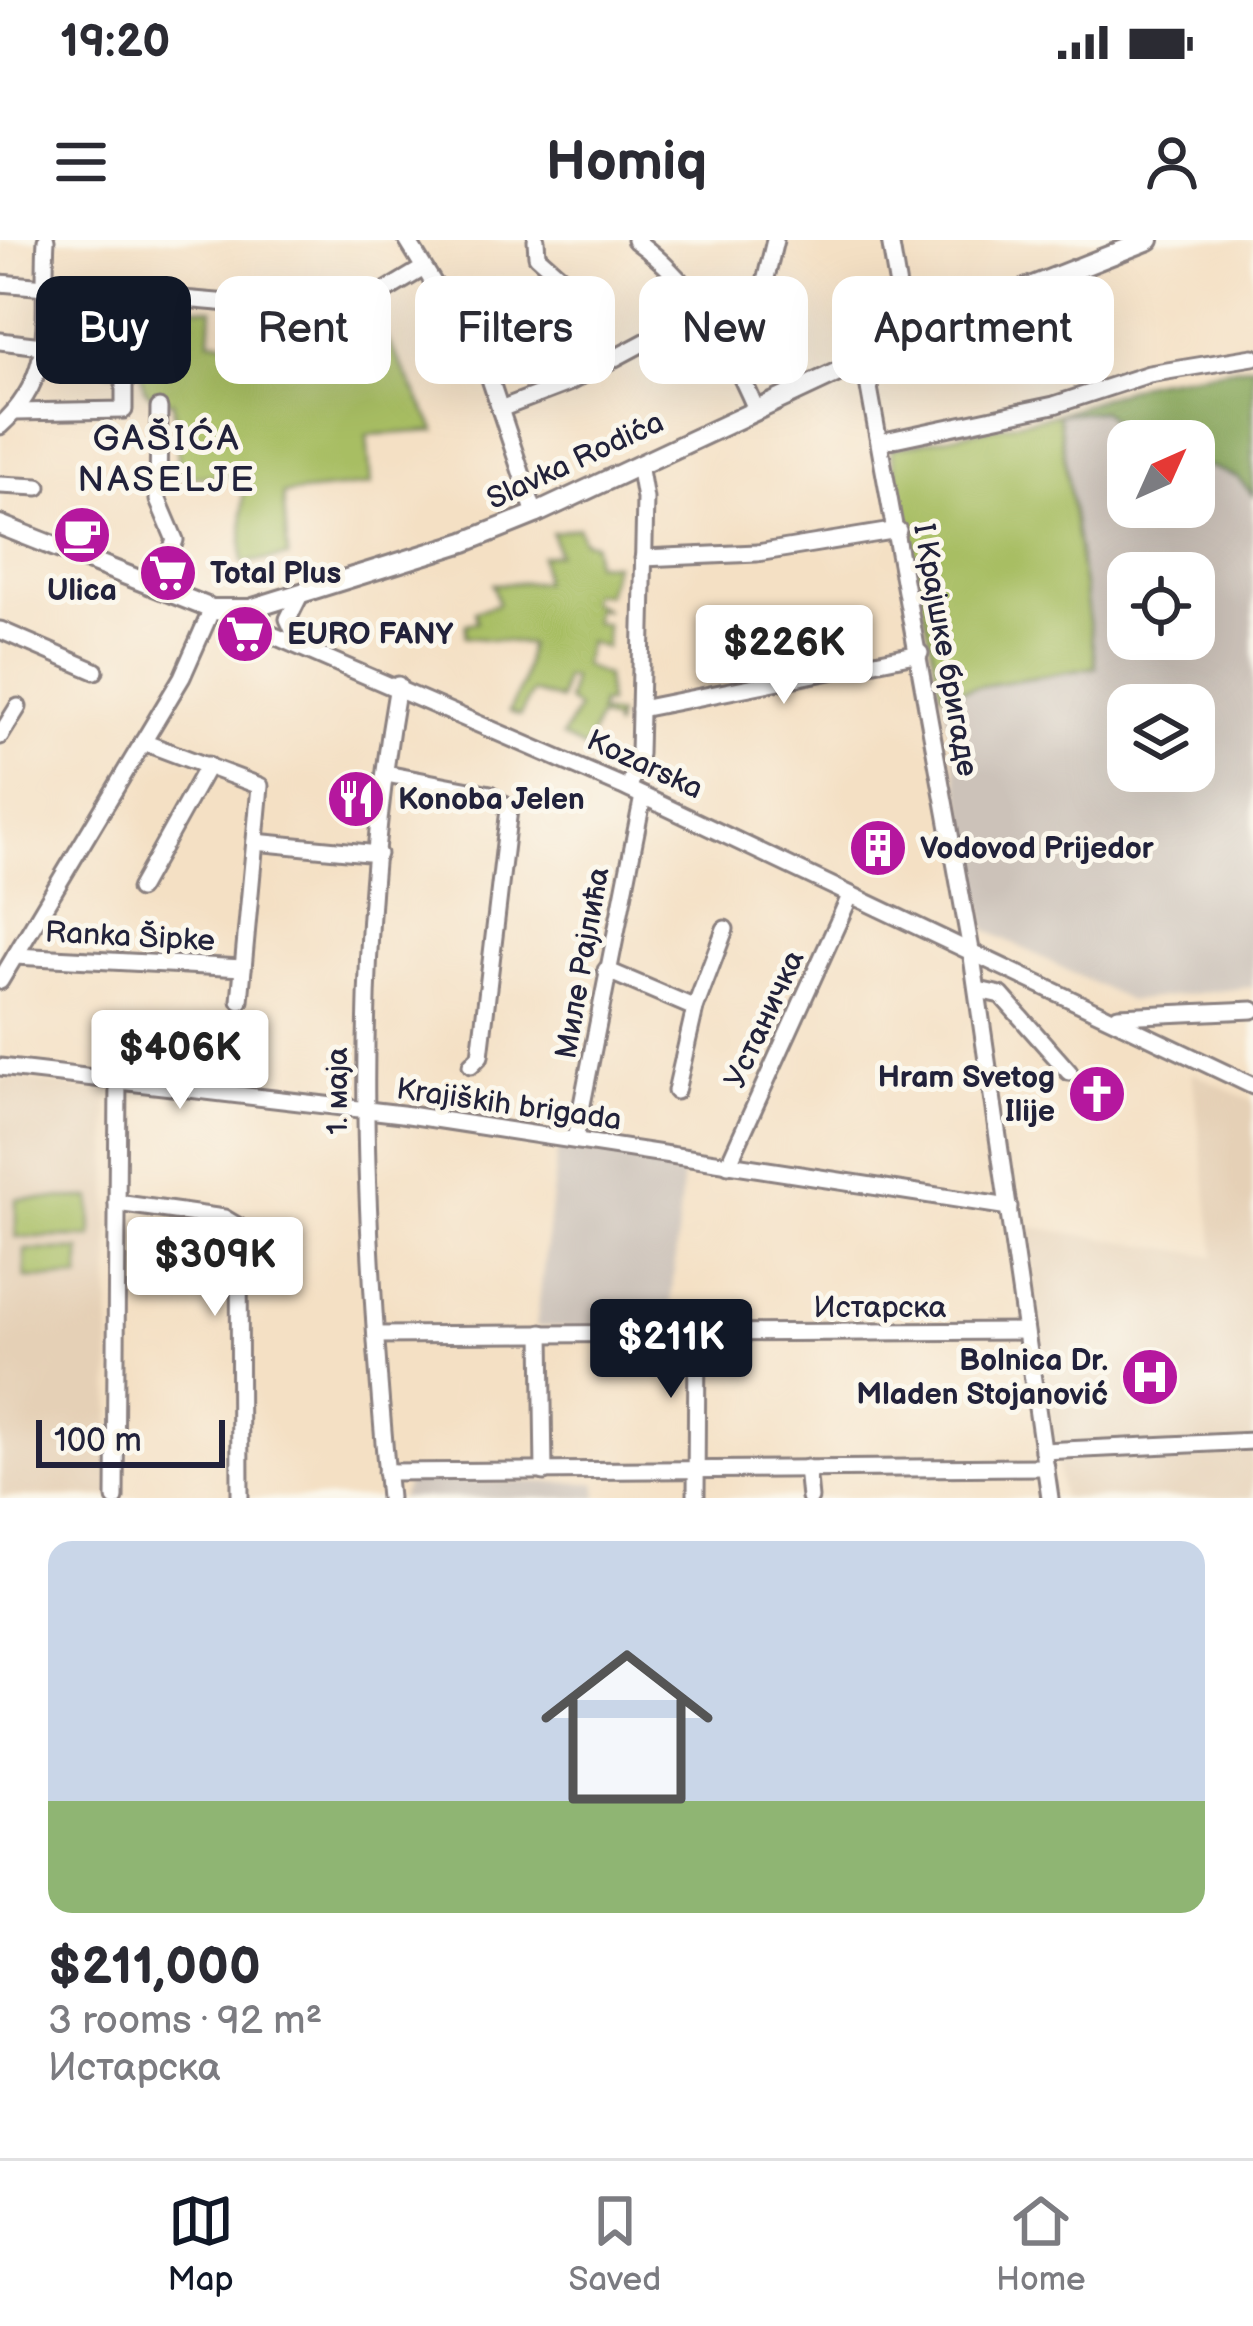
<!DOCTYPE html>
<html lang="en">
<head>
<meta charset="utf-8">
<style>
	:root { --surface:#fff; --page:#f7f7f7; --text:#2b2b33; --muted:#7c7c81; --line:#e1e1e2; --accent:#111827 }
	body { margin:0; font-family:"Balsamiq Sans",sans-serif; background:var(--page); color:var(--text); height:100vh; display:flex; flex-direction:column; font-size:45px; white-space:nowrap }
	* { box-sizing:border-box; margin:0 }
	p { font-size:39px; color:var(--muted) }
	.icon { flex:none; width:66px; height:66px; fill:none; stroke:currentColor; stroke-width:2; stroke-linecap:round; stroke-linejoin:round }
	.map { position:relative; height:1258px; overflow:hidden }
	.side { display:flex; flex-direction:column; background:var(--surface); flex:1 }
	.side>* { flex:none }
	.hud { position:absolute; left:36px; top:36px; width:1182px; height:108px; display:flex; gap:24px }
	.needle { width:78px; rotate:45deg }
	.tools { position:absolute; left:1107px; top:180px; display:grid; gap:24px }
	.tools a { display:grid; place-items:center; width:108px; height:108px; border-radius:24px; background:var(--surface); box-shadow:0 12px 48px #0002; font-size:60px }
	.scale { position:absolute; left:36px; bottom:30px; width:189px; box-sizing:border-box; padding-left:12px; border:6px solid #22223b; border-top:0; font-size:33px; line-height:42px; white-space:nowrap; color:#22223b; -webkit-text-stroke:9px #fbf7ec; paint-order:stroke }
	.price { position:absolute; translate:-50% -102px; padding:0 27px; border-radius:12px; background:#fff; color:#222; font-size:39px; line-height:78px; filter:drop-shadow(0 3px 6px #0008) }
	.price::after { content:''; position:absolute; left:50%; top:72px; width:36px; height:27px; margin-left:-18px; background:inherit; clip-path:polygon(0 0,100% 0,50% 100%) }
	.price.current { background:var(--accent); color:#fff }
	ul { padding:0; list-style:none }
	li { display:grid; align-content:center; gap:24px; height:636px; padding:0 48px }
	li+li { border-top:3px solid var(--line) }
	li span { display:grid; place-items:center; height:372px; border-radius:24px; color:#555 }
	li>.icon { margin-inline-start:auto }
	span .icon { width:216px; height:216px; fill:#fffc; stroke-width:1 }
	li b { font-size:51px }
	.pill { padding:0 42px; border-radius:24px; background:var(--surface); box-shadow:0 12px 48px #0002; font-size:42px; line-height:108px }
	.pill.current { background:var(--accent); color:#fff }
	.status { display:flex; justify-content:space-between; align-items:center; height:84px; padding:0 60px; background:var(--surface); direction:ltr }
	.status svg { height:33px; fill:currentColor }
	header { display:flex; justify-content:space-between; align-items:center; height:156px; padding:0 48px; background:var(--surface); font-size:54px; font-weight:700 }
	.tabs { display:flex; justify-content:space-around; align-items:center; height:168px; border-top:3px solid var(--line); background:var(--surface); font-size:33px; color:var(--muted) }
	.tabs a { display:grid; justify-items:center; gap:6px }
	.tabs .current { color:var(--accent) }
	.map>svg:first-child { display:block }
</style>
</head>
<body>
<div class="status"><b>19:20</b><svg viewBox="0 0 49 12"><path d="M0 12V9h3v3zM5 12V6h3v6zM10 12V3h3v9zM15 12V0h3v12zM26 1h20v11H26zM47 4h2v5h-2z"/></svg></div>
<header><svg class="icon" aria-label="menu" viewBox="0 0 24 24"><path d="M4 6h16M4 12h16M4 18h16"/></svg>Homiq<svg class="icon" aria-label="person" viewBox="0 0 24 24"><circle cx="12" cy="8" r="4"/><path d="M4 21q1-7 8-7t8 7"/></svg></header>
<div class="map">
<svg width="1253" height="1258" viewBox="0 0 1253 1258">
	<rect width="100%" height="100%" fill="#fbf7ec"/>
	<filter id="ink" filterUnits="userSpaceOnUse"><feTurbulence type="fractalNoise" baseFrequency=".00833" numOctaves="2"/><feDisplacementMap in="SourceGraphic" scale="24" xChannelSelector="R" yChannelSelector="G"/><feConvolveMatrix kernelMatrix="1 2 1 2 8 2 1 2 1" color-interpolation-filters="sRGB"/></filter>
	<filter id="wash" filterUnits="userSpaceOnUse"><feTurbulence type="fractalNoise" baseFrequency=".004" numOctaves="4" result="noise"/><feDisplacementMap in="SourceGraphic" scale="48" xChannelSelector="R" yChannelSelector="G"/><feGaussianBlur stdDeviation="2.7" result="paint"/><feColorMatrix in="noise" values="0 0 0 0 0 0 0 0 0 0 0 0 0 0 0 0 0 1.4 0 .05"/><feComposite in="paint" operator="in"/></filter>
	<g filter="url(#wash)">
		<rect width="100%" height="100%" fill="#f4e0c4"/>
		<g fill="#e5d0b6">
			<path d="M1192 832 1253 862V1258H1062L1026 986 1215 1016Z"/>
			<path d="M10 836 108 854 111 1256H0V841Z"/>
		</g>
		<g fill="#ccc2b9" fill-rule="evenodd">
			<path d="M1103 171 1131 201 1128 267H1194V221L1237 237 1253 255V747L1129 761 986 690 941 453 1096 427 1058 174ZM1128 333H1194V399H1128ZM1128 465H1194V531H1128Z"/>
			<path d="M558 906 684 921 669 1087H536Z"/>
			<path d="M409 1240 597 1243 598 1258H400Z"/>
		</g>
		<g fill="#a8be63" stroke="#65704f" stroke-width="3">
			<path d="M112 57 212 69 210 100 250 105 251 99 306 108 311 78 371 69 436 191 367 195 371 245 283 254 288 317 242 323 243 236 180 237 173 162 157 161 144 149 141 132 106 131Z"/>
			<path d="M1058 174 1096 427 941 453 891 209Z"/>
			<path d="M578 287 583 300 594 304V323L614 324 606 354 591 353 589 361 607 370 595 369 594 383 606 384V408L588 402 583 425 606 436 608 464 601 463 599 473 617 476 615 489 613 482 599 477 585 509 562 497 578 469 568 461 572 438 564 437 560 460 532 452 520 476 509 472 522 444 529 404 465 397 466 384 477 382 475 371 498 364 493 344 543 342 541 316 558 314 552 293Z"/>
			<path d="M91 958 92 997H16V959Z"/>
			<rect x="25" y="1010" width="55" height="28"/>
		</g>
		<path fill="#86a559" stroke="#54644a" stroke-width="3" d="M1253 125V255L1237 237 1194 221V201H1131L1103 171 1058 174 1149 141Z"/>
	</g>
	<g filter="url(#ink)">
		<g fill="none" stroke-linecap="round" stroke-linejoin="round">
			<defs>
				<g id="minor">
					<path d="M407 0 487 130 535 274"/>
					<path d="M536 0 537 16 563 39 598 128"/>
					<path d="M635 0C696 45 726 101 756 169"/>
					<path d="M890 0 907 100"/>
					<path d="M0 43 333 72 367 62 422 29"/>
					<path d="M718 90 764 46 775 0"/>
					<path d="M0 101 42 106"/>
					<path d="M864 120 971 710 1050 1258"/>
					<path d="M500 169 568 143 705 70"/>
					<path d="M16 172 124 170V135"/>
					<path d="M0 186C60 132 41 75 46 0"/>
					<path d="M880 202 1054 165 1149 134 1253 117"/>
					<path d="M0 245 38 247"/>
					<path d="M643 318 757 313 898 290"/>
					<path d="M158 348 175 300 158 260 159 168"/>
					<path d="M0 390 95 431"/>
					<path d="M298 401 288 379 300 355"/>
					<path d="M640 469 920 413"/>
					<path d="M0 496 18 467"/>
					<path d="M143 502 260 546 240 761"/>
					<path d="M386 534 491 554 509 569 480 816 471 825"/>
					<path d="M629 549 639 514 645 259 639 224"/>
					<path d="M255 602 378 614"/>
					<path d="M139 649 208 525"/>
					<path d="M15 716 243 728"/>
					<path d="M606 730 695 768"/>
					<path d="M0 741 182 437 212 369 622 546 1253 846"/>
					<path d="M978 750 1001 755 1069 832"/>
					<path d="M1118 776 1253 770"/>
					<path d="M0 827 402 874 1009 967"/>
					<path d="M676 851 695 768 725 689"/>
					<path d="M575 900 643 556"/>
					<path d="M728 925 850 656"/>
					<path d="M117 963 224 978 239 987 240 1258"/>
					<path d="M542 1093 544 1232"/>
					<path d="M376 1095 1025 1091"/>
					<path d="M1043 1211 1253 1201"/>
					<path d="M807 1228 810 1258"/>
					<path d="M386 1232 1046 1227"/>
					<path d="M115 1258 118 837"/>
					<path d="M389 1258C363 982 350 720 398 445"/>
					<path d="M696 1258 697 1093"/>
				</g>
				<path id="major" d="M0 285 212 369H250L465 302 535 274 962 74 1149 0"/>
			</defs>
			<use href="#minor" stroke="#8b8180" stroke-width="21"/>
			<use href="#major" stroke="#8b8180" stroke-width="24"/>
			<use href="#minor" stroke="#fff" stroke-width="15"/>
			<use href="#major" stroke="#fff" stroke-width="18"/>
		</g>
	</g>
	<defs>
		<symbol id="cafe-disc" viewBox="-11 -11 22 22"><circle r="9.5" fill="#b5179e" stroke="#fbf7ec"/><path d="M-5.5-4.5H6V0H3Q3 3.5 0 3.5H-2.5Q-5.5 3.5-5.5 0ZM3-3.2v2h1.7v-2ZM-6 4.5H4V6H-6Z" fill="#fff"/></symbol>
		<symbol id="supermarket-disc" viewBox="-11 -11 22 22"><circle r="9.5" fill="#b5179e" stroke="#fbf7ec"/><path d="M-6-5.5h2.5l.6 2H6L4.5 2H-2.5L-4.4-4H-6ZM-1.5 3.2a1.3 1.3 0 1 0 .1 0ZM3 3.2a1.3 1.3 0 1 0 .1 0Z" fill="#fff"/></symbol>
		<symbol id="restaurant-disc" viewBox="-11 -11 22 22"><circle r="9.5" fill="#b5179e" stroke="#fbf7ec"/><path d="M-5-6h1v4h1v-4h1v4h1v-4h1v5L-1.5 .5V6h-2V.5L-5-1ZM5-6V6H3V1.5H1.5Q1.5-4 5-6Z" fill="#fff"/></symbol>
		<symbol id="building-disc" viewBox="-11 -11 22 22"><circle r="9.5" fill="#b5179e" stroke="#fbf7ec"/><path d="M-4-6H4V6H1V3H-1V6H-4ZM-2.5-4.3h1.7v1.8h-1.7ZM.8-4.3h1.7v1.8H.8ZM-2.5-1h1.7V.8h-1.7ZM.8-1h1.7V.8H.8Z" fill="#fff"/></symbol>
		<symbol id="church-disc" viewBox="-11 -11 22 22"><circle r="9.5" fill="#b5179e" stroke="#fbf7ec"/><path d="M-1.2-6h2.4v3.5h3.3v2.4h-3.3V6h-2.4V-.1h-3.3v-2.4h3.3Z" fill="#fff"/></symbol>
		<symbol id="hospital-disc" viewBox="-11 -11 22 22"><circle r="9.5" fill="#b5179e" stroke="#fbf7ec"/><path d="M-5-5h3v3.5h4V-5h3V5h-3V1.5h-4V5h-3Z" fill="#fff"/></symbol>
	</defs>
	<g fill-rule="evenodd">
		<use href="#cafe-disc" x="49" y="262" width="66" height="66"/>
		<use href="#supermarket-disc" x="135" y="300" width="66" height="66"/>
		<use href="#supermarket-disc" x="212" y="361" width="66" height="66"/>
		<use href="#restaurant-disc" x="323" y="526" width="66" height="66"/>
		<use href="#building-disc" x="845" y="575" width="66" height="66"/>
		<use href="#church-disc" x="1064" y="821" width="66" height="66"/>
		<use href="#hospital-disc" x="1117" y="1104" width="66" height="66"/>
	</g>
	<g text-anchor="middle" stroke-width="10" stroke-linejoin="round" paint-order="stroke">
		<g font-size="30" fill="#22223b" stroke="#fbf7ec">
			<text transform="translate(575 220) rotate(-25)" y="10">Slavka Rodića</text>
			<text transform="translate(946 410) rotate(80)" y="10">I Крајшке бригаде</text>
			<text transform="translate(645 524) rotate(25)" y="10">Kozarska</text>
			<text transform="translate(130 696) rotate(3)" y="10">Ranka Šipke</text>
			<text transform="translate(582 723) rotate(-80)" y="10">Миле Рајлића</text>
			<text transform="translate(764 779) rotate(-65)" y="10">Устаничка</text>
			<text transform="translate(337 851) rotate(-90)" y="10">1. маја</text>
			<text transform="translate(509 864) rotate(8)" y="10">Krajiških brigada</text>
			<text x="880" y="1077">Истарска</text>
		</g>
		<g font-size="30" font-weight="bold" fill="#22223b" stroke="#fbf7ec" text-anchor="start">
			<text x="210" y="343">Total Plus</text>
			<text x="82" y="360" text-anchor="middle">Ulica</text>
			<text x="287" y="404">EURO FANY</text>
			<text x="398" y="569">Konoba Jelen</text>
			<text x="920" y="618">Vodovod Prijedor</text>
			<text x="1055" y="847" text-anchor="end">Hram Svetog<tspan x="1055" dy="34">Ilije</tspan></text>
			<text x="1108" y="1130" text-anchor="end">Bolnica Dr.<tspan x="1108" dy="34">Mladen Stojanović</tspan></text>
		</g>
		<g font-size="36" letter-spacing="3" fill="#22223b" stroke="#fbf7ec">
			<text x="167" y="210">GAŠIĆA<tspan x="167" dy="41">NASELJE</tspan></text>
		</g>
	</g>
</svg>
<div class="tools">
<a><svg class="needle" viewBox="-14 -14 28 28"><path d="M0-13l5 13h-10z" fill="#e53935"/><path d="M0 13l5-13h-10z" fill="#7c7c81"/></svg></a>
<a><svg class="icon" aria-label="locate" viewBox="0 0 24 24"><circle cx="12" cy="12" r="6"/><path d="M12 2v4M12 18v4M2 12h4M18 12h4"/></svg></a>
<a><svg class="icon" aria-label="layers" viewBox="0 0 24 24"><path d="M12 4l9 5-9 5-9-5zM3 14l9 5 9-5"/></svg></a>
</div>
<div class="scale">100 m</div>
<b class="price" style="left:784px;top:467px">$226K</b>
<b class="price" style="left:180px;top:872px">$406K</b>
<b class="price" style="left:215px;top:1079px">$309K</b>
<b class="price current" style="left:671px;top:1161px">$211K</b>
<div class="hud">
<a class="pill current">Buy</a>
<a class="pill">Rent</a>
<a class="pill">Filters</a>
<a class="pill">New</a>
<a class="pill">Apartment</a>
</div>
</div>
<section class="side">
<ul>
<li><span style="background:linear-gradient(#c9d6e8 70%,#8fb573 0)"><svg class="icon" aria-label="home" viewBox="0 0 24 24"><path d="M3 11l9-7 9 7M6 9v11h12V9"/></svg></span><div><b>$211,000</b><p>3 rooms · 92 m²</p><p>Истарска</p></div></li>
</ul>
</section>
<nav class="tabs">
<a class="current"><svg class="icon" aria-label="map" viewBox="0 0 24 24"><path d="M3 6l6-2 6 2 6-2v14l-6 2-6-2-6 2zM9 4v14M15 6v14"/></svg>Map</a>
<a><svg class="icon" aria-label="saved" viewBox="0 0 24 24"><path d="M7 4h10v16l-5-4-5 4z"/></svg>Saved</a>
<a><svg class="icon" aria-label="home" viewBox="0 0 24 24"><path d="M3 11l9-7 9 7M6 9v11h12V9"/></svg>Home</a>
</nav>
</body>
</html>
